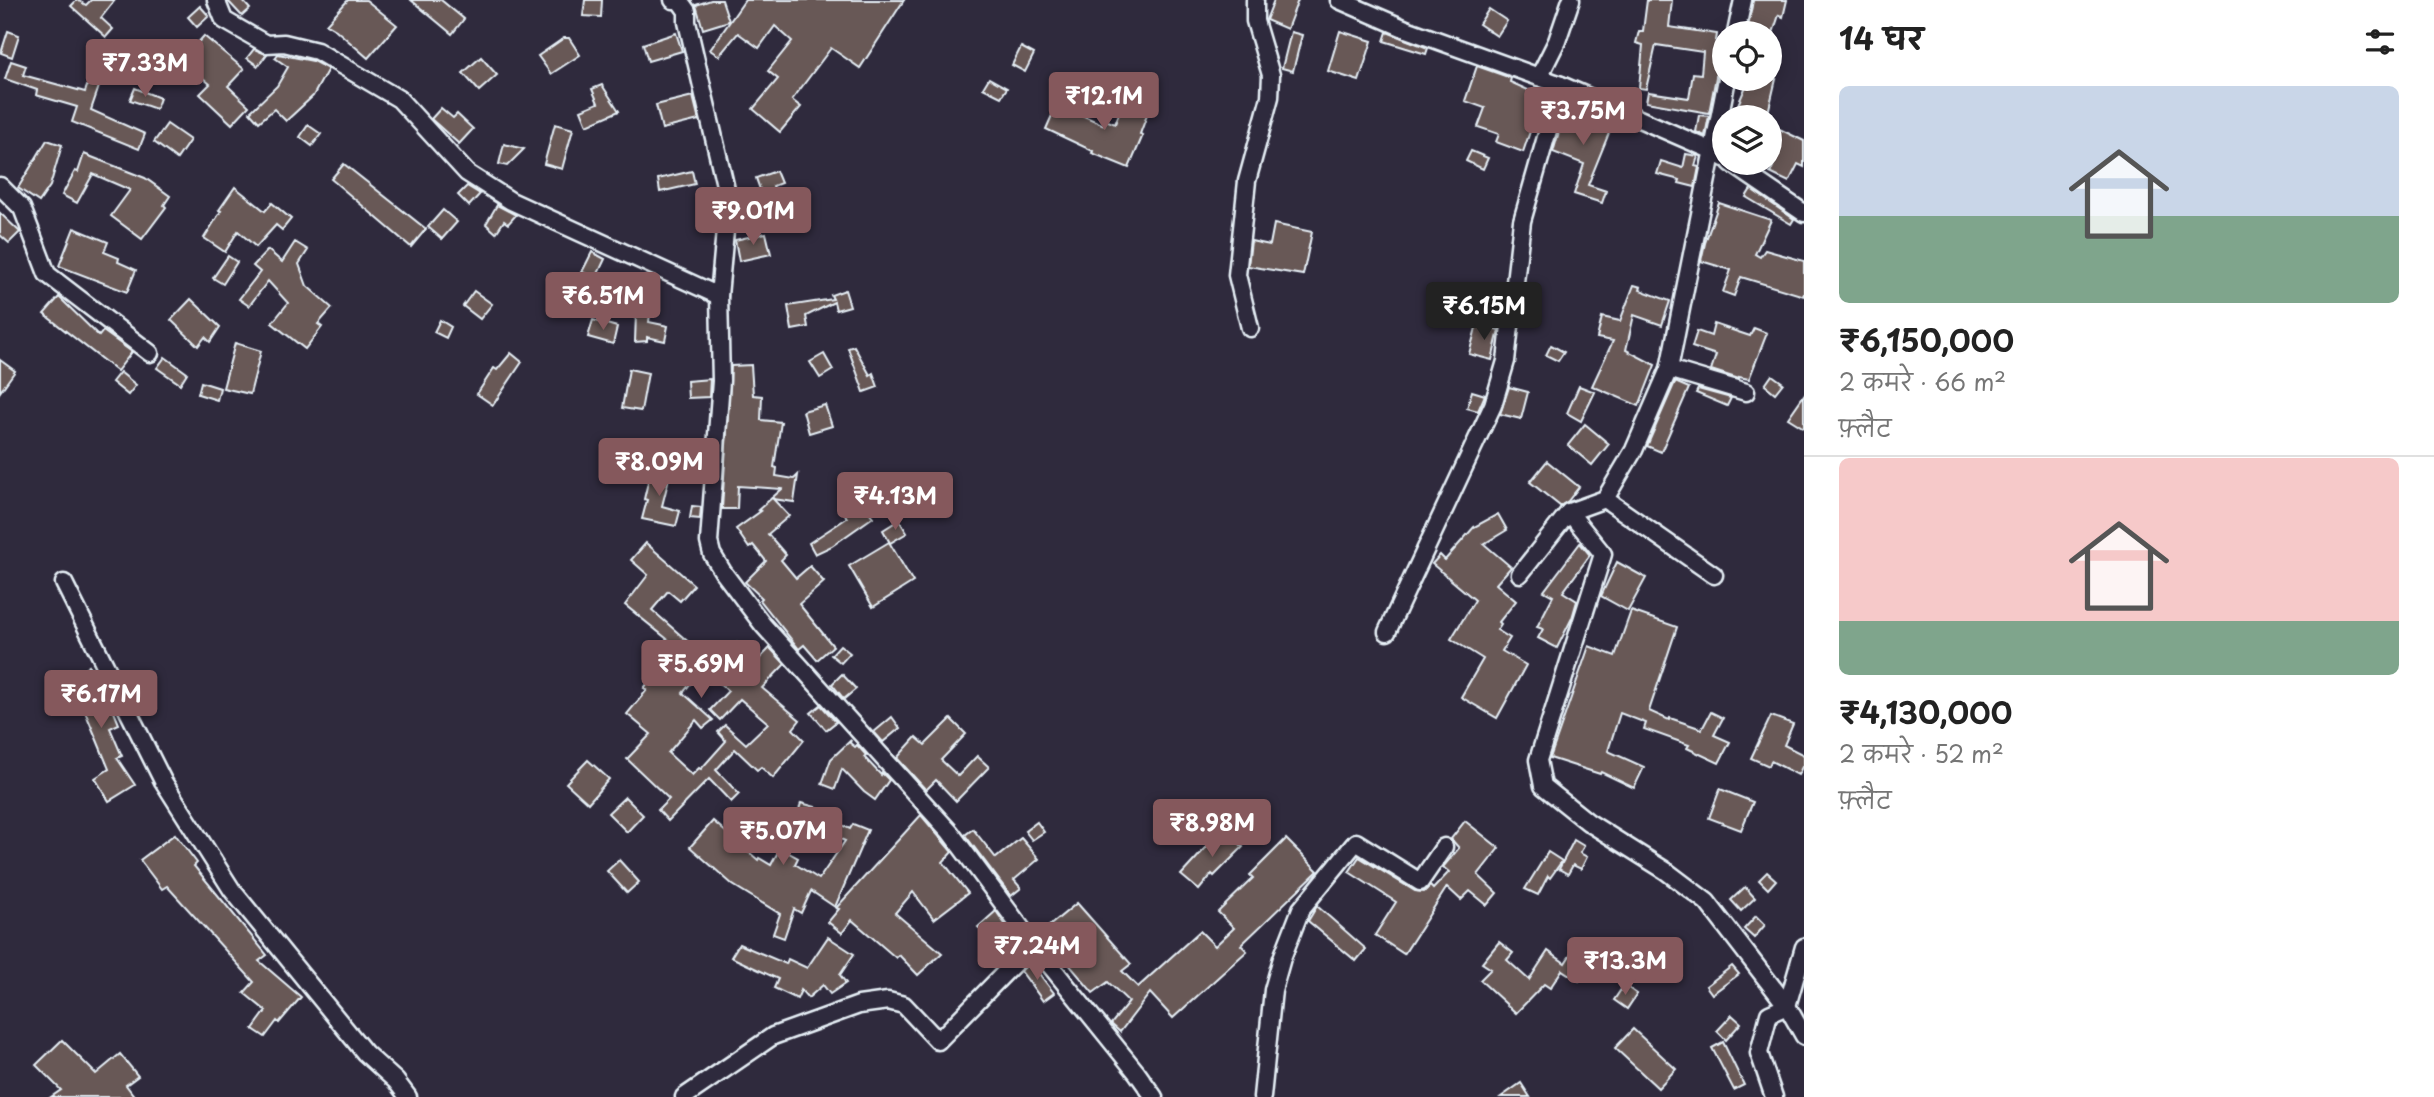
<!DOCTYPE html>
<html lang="hi">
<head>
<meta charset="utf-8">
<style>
	:root { --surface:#fff; --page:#f2f2f2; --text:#222; --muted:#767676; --line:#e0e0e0; --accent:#85585c }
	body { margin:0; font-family:"Playpen Sans","Playpen Sans Deva",sans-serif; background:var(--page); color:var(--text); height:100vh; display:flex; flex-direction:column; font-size:26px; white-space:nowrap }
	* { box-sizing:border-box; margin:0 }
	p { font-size:23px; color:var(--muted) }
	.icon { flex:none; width:38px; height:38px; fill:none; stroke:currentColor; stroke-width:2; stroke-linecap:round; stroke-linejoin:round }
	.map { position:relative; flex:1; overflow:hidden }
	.drawer { display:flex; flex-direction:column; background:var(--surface); width:630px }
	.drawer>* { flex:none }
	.controls { position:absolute; left:1712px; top:21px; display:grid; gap:14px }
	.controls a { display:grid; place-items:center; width:70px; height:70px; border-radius:50%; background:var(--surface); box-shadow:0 4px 18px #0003; font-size:35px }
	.price { position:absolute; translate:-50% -60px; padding:0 16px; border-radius:7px; background:var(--accent); color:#fff; font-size:23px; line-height:46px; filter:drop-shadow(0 2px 4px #0008) }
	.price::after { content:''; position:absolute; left:50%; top:42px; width:21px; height:16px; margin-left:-10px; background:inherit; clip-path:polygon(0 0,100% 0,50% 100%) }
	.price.current { background:#222; color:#fff }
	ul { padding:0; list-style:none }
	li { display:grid; align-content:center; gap:14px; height:371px; padding:0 35px }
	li+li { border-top:2px solid var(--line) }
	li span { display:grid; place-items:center; height:217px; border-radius:10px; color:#555 }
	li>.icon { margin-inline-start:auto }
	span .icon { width:126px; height:126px; fill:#fffc; stroke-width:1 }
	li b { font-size:30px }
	h2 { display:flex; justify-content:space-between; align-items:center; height:84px; padding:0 35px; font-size:30px }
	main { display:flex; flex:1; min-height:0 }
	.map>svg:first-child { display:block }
</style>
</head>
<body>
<main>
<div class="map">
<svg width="1804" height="1097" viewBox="0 0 1804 1097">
	<rect width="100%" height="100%" fill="#2f2a3d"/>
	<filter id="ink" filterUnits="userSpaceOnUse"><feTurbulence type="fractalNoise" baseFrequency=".0143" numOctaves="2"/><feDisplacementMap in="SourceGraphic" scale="14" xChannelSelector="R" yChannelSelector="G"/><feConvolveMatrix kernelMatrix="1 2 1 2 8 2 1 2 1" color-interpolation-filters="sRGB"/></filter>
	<g filter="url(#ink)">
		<g fill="#685856" stroke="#e8f1f8" stroke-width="2">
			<path d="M77 0 86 5 91 0H115L101 18 113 29 106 37 71 6Z"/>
			<path d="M227 0H242L250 9 242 16Z"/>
			<path d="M348 0H366L397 25 368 58 336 30 326 24Z"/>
			<path d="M411 0H441L464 19 452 34Z"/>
			<path d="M585 0H602L601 17 583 16Z"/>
			<path d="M711 0H722L729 21 703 29 696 5Z"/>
			<path d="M745 0H904L860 68 831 48 792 100 801 107 780 132 753 109 778 79 768 71 792 41 775 26 759 48 738 33 719 56 710 50Z"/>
			<path d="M1274 0H1298L1287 29 1266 20Z"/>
			<path d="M1647 0H1672L1669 27 1717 34 1714 55H1717L1716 77 1709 113 1646 102 1648 92 1689 98 1693 73 1701 74 1703 52 1656 45 1646 89 1639 88 1643 45 1636 43 1639 31H1643Z"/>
			<path d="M1753 0H1787L1783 17 1779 15 1773 33H1747Z"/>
			<path d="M200 6 209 16 197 27 188 17Z"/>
			<path d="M1489 9 1507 21 1497 36 1479 24Z"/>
			<path d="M8 31 19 35 12 57 1 53Z"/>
			<path d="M1340 31 1372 41 1359 81 1328 71Z"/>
			<path d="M1291 32 1302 35 1293 71 1282 68Z"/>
			<path d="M1387 32 1428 48 1426 54 1384 41Z"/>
			<path d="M676 33 682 51 648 61 643 44Z"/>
			<path d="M204 36 244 69 228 86 249 106 232 124 200 94 210 84 182 60Z"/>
			<path d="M564 38H569L580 55 551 74 538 56Z"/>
			<path d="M1021 47 1034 54 1025 72 1012 65Z"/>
			<path d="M254 49 267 54 258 66 247 58Z"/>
			<path d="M108 50 117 57 103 75 91 110 145 134 139 149 72 122 77 107 36 95 37 90 5 79 11 61 26 66 23 75 85 92 93 69Z"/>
			<path d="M278 54 313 61 328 69 313 96 286 121 274 109 259 122 250 112 277 86 288 67 275 58Z"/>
			<path d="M481 57 497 75 479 91 463 73Z"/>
			<path d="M1477 66 1511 78 1510 82 1546 98 1538 118 1535 117 1523 152 1496 142 1499 134 1478 127 1485 108 1465 101Z"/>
			<path d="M989 78 1007 88 1001 97 983 88Z"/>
			<path d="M1749 79H1776L1767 117 1737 107Z"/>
			<path d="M602 85 619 111 587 125 581 110 598 103 592 89Z"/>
			<path d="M135 88 160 98 156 109 130 100Z"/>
			<path d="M693 96 699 120 662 129 656 105Z"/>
			<path d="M1125 98 1150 107 1140 134 1143 135 1129 168 1092 153 1093 151 1046 129 1057 104 1104 125 1106 120 1115 124Z"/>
			<path d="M1567 105 1613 123 1588 185 1606 191 1602 203 1574 194 1584 164 1553 152Z"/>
			<path d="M441 108 453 118 457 114 473 129 459 144 431 119Z"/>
			<path d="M1699 115 1709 116 1705 136 1696 132Z"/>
			<path d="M167 124 190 140 177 159 154 142Z"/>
			<path d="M555 124 573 129 562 169 544 164Z"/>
			<path d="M1769 124 1804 141V167L1798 164 1789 182 1770 173 1777 158 1769 156Z"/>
			<path d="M308 125 321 134 312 146 300 137Z"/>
			<path d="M47 140 62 145 50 186 39 202 18 188Z"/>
			<path d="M504 144 524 149 507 166 499 164Z"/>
			<path d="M1471 151 1488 158 1483 169 1466 161Z"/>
			<path d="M84 154 145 178 170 196 164 205 166 207 142 239 111 216 130 190 93 174 77 203 62 195 75 171 78 172Z"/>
			<path d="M1686 154 1698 156 1695 166 1699 167 1695 187 1679 183 1680 180 1657 174 1661 161 1683 168Z"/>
			<path d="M344 164 426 229 411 247 331 179Z"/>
			<path d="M692 171 695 184 660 192 658 179Z"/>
			<path d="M776 171 781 183 773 186 777 196 764 201 756 178Z"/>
			<path d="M467 186 480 194 469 206 458 195Z"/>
			<path d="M235 187 265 211 272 203 291 219 282 230 276 225 256 247 238 231 225 252 204 238 221 211 219 210Z"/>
			<path d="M1751 189 1794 219 1791 224 1746 197Z"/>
			<path d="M1719 203 1771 220 1755 254 1760 257 1765 250 1804 261V296L1741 277 1734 296 1723 292 1731 270 1701 261 1705 243Z"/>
			<path d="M497 205 516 215 508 224 504 221 496 233 486 224Z"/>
			<path d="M443 210 457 222 442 239 428 227Z"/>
			<path d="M0 213 20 232 9 243 0 235Z"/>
			<path d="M1274 224 1312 232 1303 275 1248 266 1251 241 1270 245Z"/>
			<path d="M74 228 108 242 104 252 119 258 118 262 136 270 127 292 59 266Z"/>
			<path d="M766 233 771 254 739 261 735 240Z"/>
			<path d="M295 242 308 250 299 264 307 286 332 308 318 324 322 327 305 349 272 323 288 303 268 281 249 306 239 299 260 272 253 266 268 250 282 262Z"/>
			<path d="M592 252 605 259 596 278 582 272Z"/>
			<path d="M228 256 237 262 223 284 213 278Z"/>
			<path d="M1634 285 1641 287 1640 290 1670 301 1662 325 1634 315 1626 350 1655 365 1639 406 1592 386 1613 341 1597 338 1602 317 1620 321Z"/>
			<path d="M845 290 850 306 836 310 834 302 806 316 808 327 792 330 788 306 833 299 831 295Z"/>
			<path d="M474 291 492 304 480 319 463 306Z"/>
			<path d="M59 297 99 336 103 331 132 352 117 371 44 314Z"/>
			<path d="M191 299 220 327 210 342 205 337 198 346 171 320Z"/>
			<path d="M636 313 650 314 649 322 668 326 665 341 647 337V341L635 342Z"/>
			<path d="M440 320 451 327 446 338 434 332Z"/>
			<path d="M593 320 617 327 613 344 588 337Z"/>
			<path d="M1477 324 1499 330 1492 360 1469 354Z"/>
			<path d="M1714 324 1750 336 1754 328 1767 333 1749 379 1739 377V379L1711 370 1716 355 1692 347 1697 331 1711 336Z"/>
			<path d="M235 343 261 351 250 394 223 388Z"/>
			<path d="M1551 345 1564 352 1558 361 1546 355Z"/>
			<path d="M854 346 870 375 873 373 878 387 864 392 848 348Z"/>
			<path d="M511 353 522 362 493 405 477 394 494 368 497 370Z"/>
			<path d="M824 354 833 370 820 378 810 362Z"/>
			<path d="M165 357 187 373 180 384 157 368Z"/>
			<path d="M0 360 15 371 0 392Z"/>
			<path d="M751 365 753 395 762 396 761 420 781 422 774 467 777 468 776 476 794 479 798 475 794 502 773 499 789 516 768 534 786 555 781 560 796 578 810 566 824 582 799 604 833 646 817 660 804 645 799 649 760 600 762 598 745 582 766 561 753 545 749 548 736 529 761 511 758 510 782 489 738 486 737 509H722L731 366Z"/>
			<path d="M629 369 648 373 641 411 622 408Z"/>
			<path d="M120 372 136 385 128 395 112 382Z"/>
			<path d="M1772 375 1783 383 1775 393 1765 385Z"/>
			<path d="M710 379 709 397 688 398 687 381Z"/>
			<path d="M201 382 220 388 217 400 198 394Z"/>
			<path d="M1675 382 1689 388 1661 452 1647 446Z"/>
			<path d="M1579 386 1595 392 1581 421 1567 413Z"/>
			<path d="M1509 387 1528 392 1521 419 1500 414Z"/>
			<path d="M1698 389 1731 398 1727 406 1696 393Z"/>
			<path d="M1472 391 1485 395 1478 411 1467 408Z"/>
			<path d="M1804 395V428L1788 418Z"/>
			<path d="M825 405 832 426 809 433 803 411Z"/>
			<path d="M1585 424 1609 444 1592 465 1568 445Z"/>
			<path d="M1547 461 1579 487 1568 501 1560 506 1530 482Z"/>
			<path d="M652 465 671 470 662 506 680 511 676 526 642 519 647 500 644 499Z"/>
			<path d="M861 502 873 517 832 546 815 554 809 543 847 518 845 514Z"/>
			<path d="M692 506 701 507 700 519 690 518Z"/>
			<path d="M1498 514 1507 530 1484 544 1511 567 1496 584 1516 601 1499 622 1501 624 1497 630 1510 638 1502 651 1526 665 1497 718 1461 697 1483 659 1451 639 1475 600 1432 564 1440 555 1445 560 1474 527Z"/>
			<path d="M899 520 907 533 890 543 883 530Z"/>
			<path d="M889 542 913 582 873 607 849 566Z"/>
			<path d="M646 543 694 585 680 601 668 591 652 610 693 646 691 649 707 663 683 693 713 720 703 728 696 720 668 753 692 775 699 768 701 769 726 741 718 732 725 725 746 744 768 723 740 699 720 720 710 710 728 691 708 672 737 643 756 662 770 648 785 664 762 688 800 720 793 729 804 740 773 778 761 767 757 770 735 749 716 770 739 794 731 802 709 779 668 821 658 810 669 799 627 759 651 734 627 714 647 690 644 688 677 647 625 605 648 575 631 560Z"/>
			<path d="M1580 543 1590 555 1563 592 1577 601 1572 618 1557 648 1538 638 1543 629 1537 627 1553 596 1544 591Z"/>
			<path d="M1617 562 1646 578 1628 611 1601 596Z"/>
			<path d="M1631 611 1677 627 1649 711 1669 720 1670 718 1702 729 1711 712 1723 718 1714 735 1730 742 1719 763 1687 748 1689 745 1644 729 1646 723 1620 713 1608 751 1644 767 1634 788 1601 772 1600 774 1550 758 1589 646 1615 656Z"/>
			<path d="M840 645 850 653 841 663 831 655Z"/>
			<path d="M89 666 106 692 119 724 110 728 122 756 117 758 135 785 109 801 95 778 109 769 97 740 76 690 66 694 61 681 76 675Z"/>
			<path d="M842 674 856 689 844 699 832 684Z"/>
			<path d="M821 705 836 722 826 730 811 713Z"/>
			<path d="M1771 716 1793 724 1784 745 1804 755V763L1798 775 1771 761 1769 766 1751 758Z"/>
			<path d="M892 717 900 728 883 742 874 732Z"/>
			<path d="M951 719 966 734 941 760 958 776 977 756 989 767 956 801 936 780 926 790 897 758 916 737 925 745Z"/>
			<path d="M851 740 850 743 855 747 857 745 866 755 864 757 881 775 882 773 889 780 875 800 864 792 842 769 835 789 822 784 831 759Z"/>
			<path d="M588 760 609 779 588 803 566 783Z"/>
			<path d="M1720 789 1753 802 1741 830 1709 818Z"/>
			<path d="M625 797 643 815 627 832 608 813Z"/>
			<path d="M801 803 819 808 817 814 850 829 853 824 868 830 835 907 811 891 801 913 794 909 784 938 773 934 780 914 733 885 690 847 713 821 758 860 759 858 771 865 780 848 798 858 795 864 819 879 845 841 814 827 813 829 795 824Z"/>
			<path d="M921 815 952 852 943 862 968 893 934 919 913 892 895 913 942 953 918 975 899 955 896 958 852 920 842 933 828 922 839 909 836 908Z"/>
			<path d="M1465 821 1499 848 1478 875 1497 893 1487 905 1470 891 1461 900 1447 887 1404 954 1375 935 1396 902 1349 872 1359 857 1415 891 1424 892 1430 886 1433 889 1449 872 1443 867 1459 848 1451 839Z"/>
			<path d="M1037 822 1044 832 1032 840 1025 831Z"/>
			<path d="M1224 828 1243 847 1214 876 1212 874 1199 890 1181 875Z"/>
			<path d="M973 829 996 858 1021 838 1039 859 1014 880 1021 888 1011 896 965 835Z"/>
			<path d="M175 834 197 863 194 866 267 955 259 961 301 997 279 1023 277 1021 265 1037 253 1029 266 1011 244 993 254 982 167 886 162 889 140 860Z"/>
			<path d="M1286 839 1318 871 1241 945 1247 951 1173 1018 1150 993 1120 1032 1111 1024 1129 1002 1108 982 1093 993 1042 932 1077 903 1131 964 1122 971 1138 987 1200 931 1215 946 1234 928 1218 912 1253 878 1250 875Z"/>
			<path d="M1574 840 1584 846 1580 853 1587 857 1581 869 1573 865 1568 874 1559 869Z"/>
			<path d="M1548 852 1562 861 1550 878 1548 876 1538 895 1525 889Z"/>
			<path d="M619 860 639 882 627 893 607 871Z"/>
			<path d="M1767 872 1776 880 1768 889 1759 880Z"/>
			<path d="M1745 887 1755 898 1741 911 1731 900Z"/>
			<path d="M1317 906 1366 949 1356 961 1308 921Z"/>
			<path d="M996 911 1007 927 991 941 978 927Z"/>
			<path d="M1756 916 1765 925 1754 938 1744 929Z"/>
			<path d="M1583 936 1617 957 1606 972 1592 962 1579 981 1562 970 1550 988 1544 984 1516 1013 1480 980 1491 969 1482 963 1499 942 1513 953 1507 960 1529 980 1548 951 1565 963Z"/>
			<path d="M828 937 854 954 840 975 846 983 830 994 823 985 808 998 801 990 797 999 774 988 778 979 731 957 739 944 786 964 788 959 807 968Z"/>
			<path d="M1030 962 1054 993 1043 1001 1021 971Z"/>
			<path d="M1732 966 1739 974 1712 994 1706 986Z"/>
			<path d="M1624 985 1637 994 1627 1009 1614 1000Z"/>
			<path d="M1732 1015 1741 1023 1726 1040 1717 1031Z"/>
			<path d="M1633 1029 1676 1069 1658 1088 1615 1048Z"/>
			<path d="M62 1040 96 1074 120 1054 138 1076 126 1085 135 1097H51L61 1090 36 1065Z"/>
			<path d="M1723 1042 1744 1085 1734 1090 1712 1048Z"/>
			<path d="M1521 1083 1530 1097H1501Z"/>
		</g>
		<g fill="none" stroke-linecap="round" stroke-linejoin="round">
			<defs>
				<g id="street">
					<path d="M216 0 224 20 266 44 284 43 317 51 399 99 467 173 511 201 719 296"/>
					<path d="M673 0H679L687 11V22L728 198 719 296 721 381 709 542 712 554 723 572 763 625 950 832 1033 944 1137 1073 1154 1097"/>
					<path d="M1339 0 1406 29 1561 85 1713 151 1724 158"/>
					<path d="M1736 33 1743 0"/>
					<path d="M1539 77 1557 41 1571 0"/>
					<path d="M1731 163 1804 213"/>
					<path d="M0 186 22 208 47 274 150 353"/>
					<path d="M1250 328 1237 275 1247 181 1270 97 1271 75 1255 21V0"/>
					<path d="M1669 369 1746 392"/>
					<path d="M1605 499 1714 575"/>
					<path d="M1569 512 1603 554 1538 760 1543 786 1588 822 1666 871 1707 902 1787 1006 1804 1036"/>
					<path d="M1520 574 1569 512 1605 499 1634 450 1669 369 1727 79"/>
					<path d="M64 583 163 781 232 890 365 1053 396 1081 408 1097"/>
					<path d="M1387 632 1493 405 1506 361 1522 221 1561 85"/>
					<path d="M684 1097 773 1036 859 1005 888 1001 904 1005 938 1041 1033 944"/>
					<path d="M1262 1097 1273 990 1282 958 1301 909 1356 842 1420 882 1444 847"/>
					<path d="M1774 1097 1759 1053 1769 1014 1787 1006 1804 947"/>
				</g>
			</defs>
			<use href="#street" stroke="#e8f1f8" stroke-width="21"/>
			<use href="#street" stroke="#2f2a3d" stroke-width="16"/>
		</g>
	</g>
</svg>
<div class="controls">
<a><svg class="icon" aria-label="locate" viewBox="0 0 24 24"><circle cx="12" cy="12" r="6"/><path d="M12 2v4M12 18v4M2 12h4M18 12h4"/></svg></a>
<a><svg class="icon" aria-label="layers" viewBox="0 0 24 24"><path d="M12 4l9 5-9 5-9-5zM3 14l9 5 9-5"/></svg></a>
</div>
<b class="price" style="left:145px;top:99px">₹7.33M</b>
<b class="price" style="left:1104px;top:132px">₹12.1M</b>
<b class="price" style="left:1583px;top:147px">₹3.75M</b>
<b class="price" style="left:753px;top:247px">₹9.01M</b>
<b class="price" style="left:603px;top:332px">₹6.51M</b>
<b class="price current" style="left:1484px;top:342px">₹6.15M</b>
<b class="price" style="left:659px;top:498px">₹8.09M</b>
<b class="price" style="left:895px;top:532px">₹4.13M</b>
<b class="price" style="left:701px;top:700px">₹5.69M</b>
<b class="price" style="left:101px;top:730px">₹6.17M</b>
<b class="price" style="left:1212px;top:859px">₹8.98M</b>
<b class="price" style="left:783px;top:867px">₹5.07M</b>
<b class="price" style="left:1037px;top:982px">₹7.24M</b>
<b class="price" style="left:1625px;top:997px">₹13.3M</b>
</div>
<section class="drawer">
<h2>14 घर<svg class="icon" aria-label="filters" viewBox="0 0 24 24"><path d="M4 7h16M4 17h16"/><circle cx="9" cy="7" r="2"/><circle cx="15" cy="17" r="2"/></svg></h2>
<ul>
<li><span style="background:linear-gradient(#c9d6e8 60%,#7fa58c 0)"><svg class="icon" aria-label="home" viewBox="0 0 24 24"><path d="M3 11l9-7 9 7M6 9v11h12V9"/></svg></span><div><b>₹6,150,000</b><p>2 कमरे · 66 m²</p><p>फ़्लैट</p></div></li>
<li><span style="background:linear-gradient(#f6c9c9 75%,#7fa58c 0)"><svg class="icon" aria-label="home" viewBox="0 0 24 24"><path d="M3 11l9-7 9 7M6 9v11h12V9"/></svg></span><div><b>₹4,130,000</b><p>2 कमरे · 52 m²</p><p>फ़्लैट</p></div></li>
</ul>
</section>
</main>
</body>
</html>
